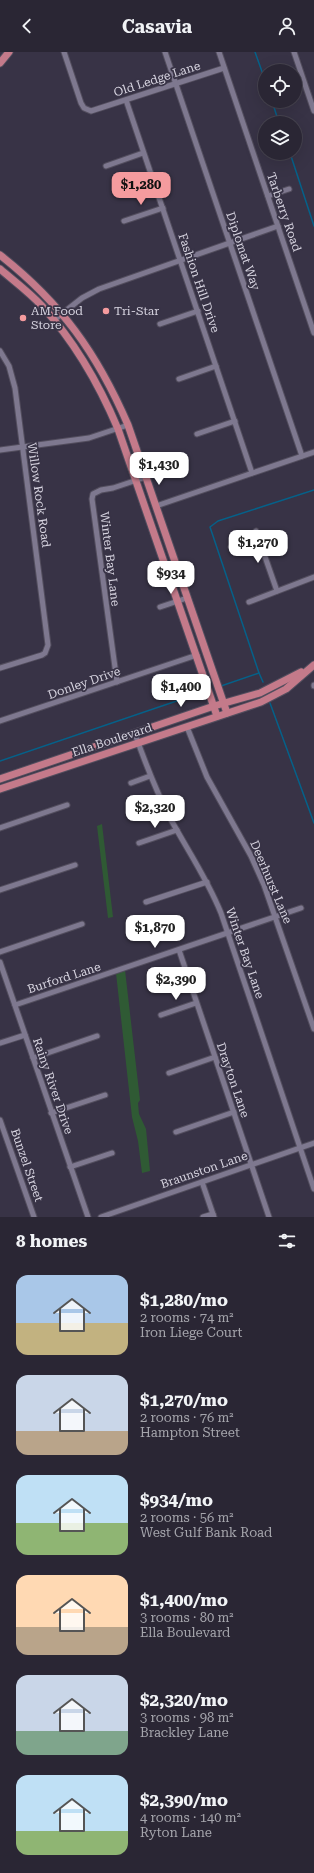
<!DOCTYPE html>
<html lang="en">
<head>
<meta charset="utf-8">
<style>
	:root { --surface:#2a2634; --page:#322e3c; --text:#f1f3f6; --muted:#a5a5ac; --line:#46434f; --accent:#f59b9e }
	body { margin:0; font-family:"Roboto Serif",serif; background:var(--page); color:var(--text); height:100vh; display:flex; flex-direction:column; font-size:15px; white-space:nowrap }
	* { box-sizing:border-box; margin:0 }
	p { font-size:13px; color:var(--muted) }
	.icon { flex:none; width:22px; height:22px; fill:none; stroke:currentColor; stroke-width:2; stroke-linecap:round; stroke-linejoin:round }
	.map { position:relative; height:1165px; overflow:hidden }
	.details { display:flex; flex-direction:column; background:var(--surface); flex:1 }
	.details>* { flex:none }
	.controls { position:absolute; left:258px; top:12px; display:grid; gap:8px }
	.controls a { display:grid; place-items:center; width:44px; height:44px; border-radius:50%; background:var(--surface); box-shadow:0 4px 16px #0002,0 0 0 1px var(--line); font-size:20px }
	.price { position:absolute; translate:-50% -34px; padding:0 9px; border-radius:8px; background:#fff; color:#222; font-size:13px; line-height:26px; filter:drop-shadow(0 1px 2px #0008) }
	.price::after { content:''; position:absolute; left:50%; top:24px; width:12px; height:9px; margin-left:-6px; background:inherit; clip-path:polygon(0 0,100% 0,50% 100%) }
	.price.current { background:var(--accent); color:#111 }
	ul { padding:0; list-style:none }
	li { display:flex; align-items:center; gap:12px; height:100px; padding:0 16px }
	li span { display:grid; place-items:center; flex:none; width:112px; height:80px; border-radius:12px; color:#555 }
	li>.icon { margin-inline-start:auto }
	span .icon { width:48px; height:48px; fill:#fffc; stroke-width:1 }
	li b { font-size:17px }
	h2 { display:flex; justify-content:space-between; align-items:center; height:48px; padding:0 16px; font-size:17px }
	header { display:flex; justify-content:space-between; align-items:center; height:52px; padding:0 16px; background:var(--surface); font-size:18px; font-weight:700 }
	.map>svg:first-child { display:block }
</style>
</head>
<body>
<header><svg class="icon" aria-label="back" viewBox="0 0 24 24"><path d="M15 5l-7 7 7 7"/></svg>Casavia<svg class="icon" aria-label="person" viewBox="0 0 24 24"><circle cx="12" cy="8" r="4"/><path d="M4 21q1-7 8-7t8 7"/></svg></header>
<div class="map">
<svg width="314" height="1165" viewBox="0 0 314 1165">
	<rect width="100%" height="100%" fill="#383346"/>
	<g fill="#2f5a34">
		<path d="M102 772 113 865 108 866 97 774Z"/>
		<path d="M125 918 140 1048 138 1051 139 1062 146 1077 150 1119 142 1121 138 1089 132 1065 116 921Z"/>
	</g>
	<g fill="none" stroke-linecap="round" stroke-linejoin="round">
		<g stroke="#056189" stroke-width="1.5">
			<path d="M255 0 265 28"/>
			<path d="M272 49 279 71"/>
			<path d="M290 101 314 174"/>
			<path d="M259 621 263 630"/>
			<path d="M221 634 259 621 210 475 218 469 314 438"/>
			<path d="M270 651 314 771"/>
			<path d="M0 709 206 639"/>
		</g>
		<defs>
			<g id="minor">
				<path d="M64 0 81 51 84 56 91 59 224 16"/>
				<path d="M165 0 302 404"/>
				<path d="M219 0 314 281"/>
				<path d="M294 0 314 59"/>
				<path d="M126 48 252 421"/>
				<path d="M106 114 143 101"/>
				<path d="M268 144 289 137"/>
				<path d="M124 169 163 156"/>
				<path d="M54 268 82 246 99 237 278 174"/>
				<path d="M160 272 198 259"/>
				<path d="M0 299 9 314 15 336 48 593 45 601 42 603 0 616"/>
				<path d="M179 327 216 314"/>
				<path d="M197 382 235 369"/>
				<path d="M0 398 89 386 128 373"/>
				<path d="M156 454 314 400"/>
				<path d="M256 479 277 539"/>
				<path d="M231 495 258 486"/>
				<path d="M249 550 314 525"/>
				<path d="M160 555 187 546"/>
				<path d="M117 630 92 447 93 442 101 438 113 436 146 425"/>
				<path d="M314 634V633"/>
				<path d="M0 669 197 603"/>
				<path d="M187 675 207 725 251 804 264 833 314 977"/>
				<path d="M135 682C145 710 155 737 169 764 186 796 207 826 221 861L314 1137"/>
				<path d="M131 731 150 724"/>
				<path d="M0 776 67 753"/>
				<path d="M139 791 177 778"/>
				<path d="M0 838 75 813"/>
				<path d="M146 850 207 830"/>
				<path d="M179 898 269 1165"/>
				<path d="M0 900 82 872"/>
				<path d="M0 910 88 1165"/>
				<path d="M15 953 301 856"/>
				<path d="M161 963 196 951"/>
				<path d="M0 991 25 983"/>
				<path d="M33 1006 97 984"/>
				<path d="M169 1021 215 1005"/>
				<path d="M51 1061 105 1043"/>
				<path d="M0 1068 34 1165"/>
				<path d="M176 1080 234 1060"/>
				<path d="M70 1115 112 1101"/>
				<path d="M202 1130 214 1165"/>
				<path d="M101 1165 314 1091"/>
				<path d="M203 1165 213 1162"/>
			</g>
			<g id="major">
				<path d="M0 11 9 0"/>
				<path d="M0 203C61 251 97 301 128 373L227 661"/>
				<path d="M0 217C14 229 29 240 42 254 75 290 99 332 118 377L217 664"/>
				<path d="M0 727 214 654 260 641 301 620"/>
				<path d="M0 737 261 650 286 637 314 613"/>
			</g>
		</defs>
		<use href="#minor" stroke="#534e5e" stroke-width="7"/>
		<use href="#major" stroke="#534e5e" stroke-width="9"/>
		<use href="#minor" stroke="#7e788f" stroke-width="5"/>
		<use href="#major" stroke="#c47a8a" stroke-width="7"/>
	</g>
	<g fill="#f59b9e" stroke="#383346" stroke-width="1.5">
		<circle cx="106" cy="259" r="4"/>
		<circle cx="23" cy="266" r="4"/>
	</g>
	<g text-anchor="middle" stroke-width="3.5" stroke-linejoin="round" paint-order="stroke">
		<g font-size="12" fill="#d7d4e0" stroke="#383346">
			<text transform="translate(157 27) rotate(-18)" y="4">Old Ledge Lane</text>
			<text transform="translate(284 160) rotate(71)" y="4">Tarberry Road</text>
			<text transform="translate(243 199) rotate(71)" y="4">Diplomat Way</text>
			<text transform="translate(199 231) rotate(71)" y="4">Fashion Hill Drive</text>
			<text transform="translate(39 443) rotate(82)" y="4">Willow Rock Road</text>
			<text transform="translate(110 507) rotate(83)" y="4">Winter Bay Lane</text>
			<text transform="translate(84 631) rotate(-19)" y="4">Donley Drive</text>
			<text transform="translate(112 688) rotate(-18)" y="4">Ella Boulevard</text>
			<text transform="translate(271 830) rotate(67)" y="4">Deerhurst Lane</text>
			<text transform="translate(245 901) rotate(71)" y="4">Winter Bay Lane</text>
			<text transform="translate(64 926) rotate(-18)" y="4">Burford Lane</text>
			<text transform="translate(233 1028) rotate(71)" y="4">Drayton Lane</text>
			<text transform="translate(53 1034) rotate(71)" y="4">Rainy River Drive</text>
			<text transform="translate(27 1113) rotate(71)" y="4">Bunzel Street</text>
			<text transform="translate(204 1118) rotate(-19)" y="4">Braunston Lane</text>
		</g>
		<g font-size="12" fill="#d7d4e0" stroke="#383346" text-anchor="start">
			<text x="31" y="263">AM Food<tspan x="31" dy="14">Store</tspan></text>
			<text x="114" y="263">Tri-Star</text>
		</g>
	</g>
</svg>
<div class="controls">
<a><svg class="icon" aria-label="locate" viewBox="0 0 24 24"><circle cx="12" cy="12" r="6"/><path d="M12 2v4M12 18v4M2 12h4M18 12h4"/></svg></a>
<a><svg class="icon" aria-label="layers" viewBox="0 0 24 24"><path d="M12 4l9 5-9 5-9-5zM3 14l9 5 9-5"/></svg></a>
</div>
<b class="price current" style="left:141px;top:154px">$1,280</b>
<b class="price" style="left:159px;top:434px">$1,430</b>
<b class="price" style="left:258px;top:512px">$1,270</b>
<b class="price" style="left:171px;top:543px">$934</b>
<b class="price" style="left:181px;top:656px">$1,400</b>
<b class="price" style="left:155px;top:777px">$2,320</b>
<b class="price" style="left:155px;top:897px">$1,870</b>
<b class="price" style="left:176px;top:949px">$2,390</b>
</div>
<section class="details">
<h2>8 homes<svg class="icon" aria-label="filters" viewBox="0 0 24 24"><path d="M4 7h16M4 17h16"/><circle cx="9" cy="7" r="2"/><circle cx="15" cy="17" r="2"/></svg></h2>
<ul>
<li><span style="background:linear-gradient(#a9c7e8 60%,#c2b280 0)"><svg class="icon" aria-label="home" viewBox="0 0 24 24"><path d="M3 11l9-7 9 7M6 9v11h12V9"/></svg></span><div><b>$1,280/mo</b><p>2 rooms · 74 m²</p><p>Iron Liege Court</p></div></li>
<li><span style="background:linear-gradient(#c9d6e8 70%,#b9a48a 0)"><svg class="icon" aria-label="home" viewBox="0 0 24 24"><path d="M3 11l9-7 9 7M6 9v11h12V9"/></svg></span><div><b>$1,270/mo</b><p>2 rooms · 76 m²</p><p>Hampton Street</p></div></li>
<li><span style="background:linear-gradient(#bfe0f5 60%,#8fb573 0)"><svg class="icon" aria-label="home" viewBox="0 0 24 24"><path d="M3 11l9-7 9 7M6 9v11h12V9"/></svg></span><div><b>$934/mo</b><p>2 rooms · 56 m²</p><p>West Gulf Bank Road</p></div></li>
<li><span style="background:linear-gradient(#ffd9b3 65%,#b9a48a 0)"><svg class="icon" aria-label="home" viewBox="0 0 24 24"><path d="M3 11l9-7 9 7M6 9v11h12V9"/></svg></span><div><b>$1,400/mo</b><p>3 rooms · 80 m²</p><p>Ella Boulevard</p></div></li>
<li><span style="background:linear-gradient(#c9d6e8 70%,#7fa58c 0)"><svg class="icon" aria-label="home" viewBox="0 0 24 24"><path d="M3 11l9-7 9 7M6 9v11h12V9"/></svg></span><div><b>$2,320/mo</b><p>3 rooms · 98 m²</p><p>Brackley Lane</p></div></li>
<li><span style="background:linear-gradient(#bfe0f5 70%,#8fb573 0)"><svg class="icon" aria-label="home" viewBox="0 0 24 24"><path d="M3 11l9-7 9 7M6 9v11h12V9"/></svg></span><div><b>$2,390/mo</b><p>4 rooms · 140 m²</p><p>Ryton Lane</p></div></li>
</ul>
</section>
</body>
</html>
